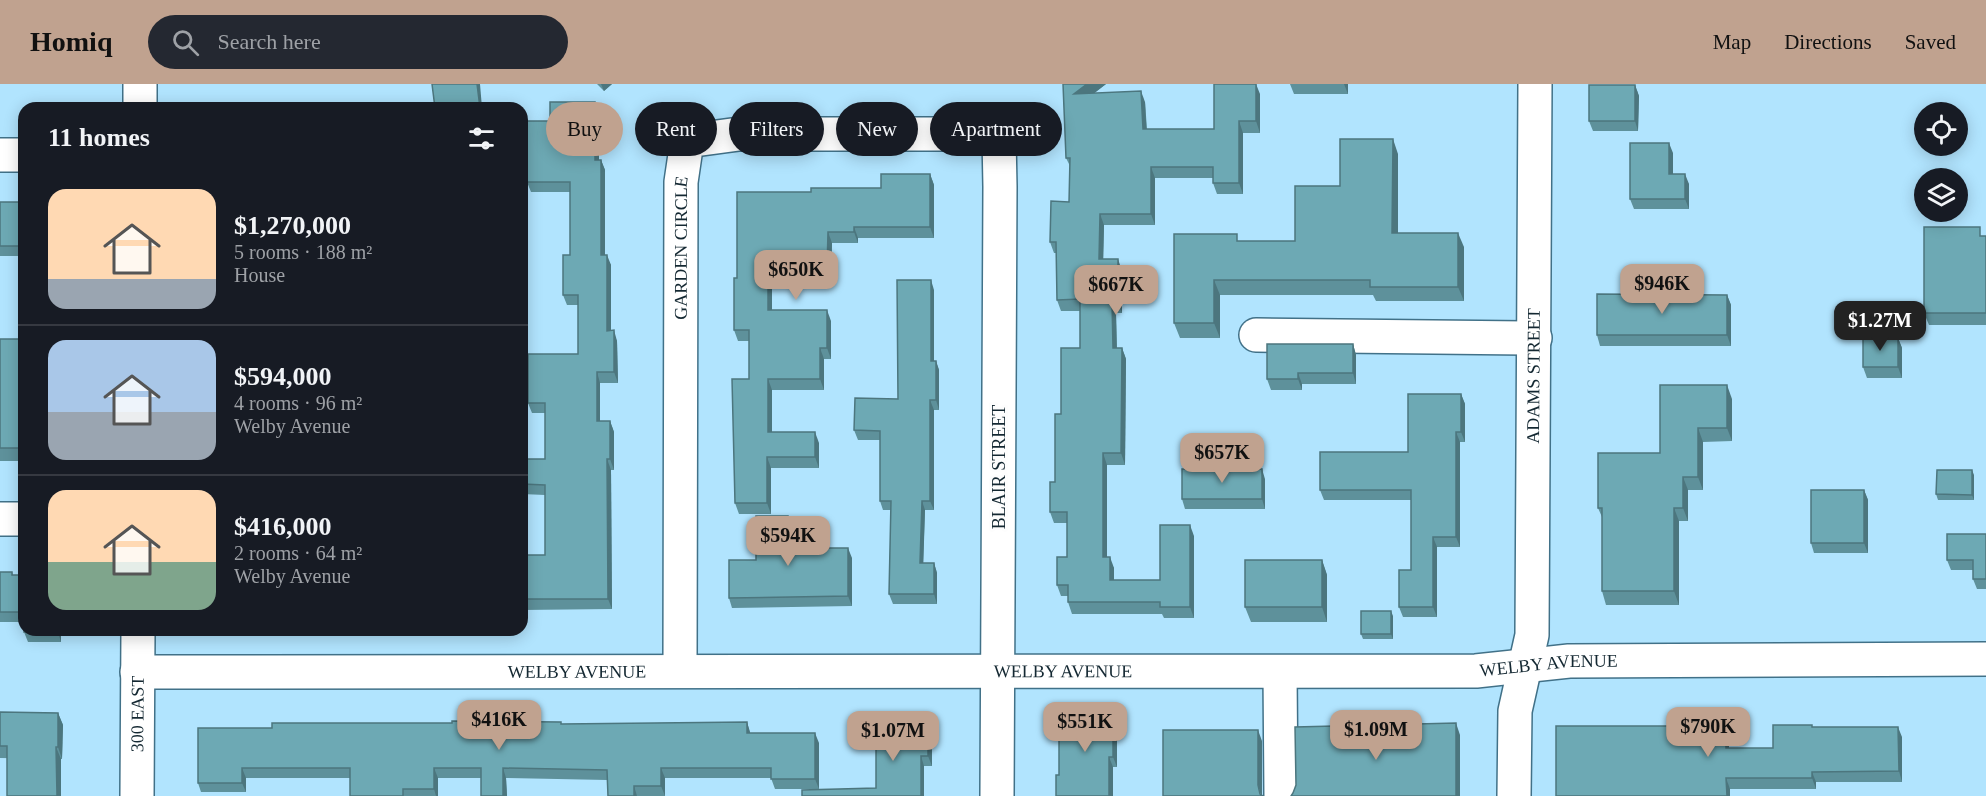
<!DOCTYPE html>
<html lang="en">
<head>
<meta charset="utf-8">
<style>
	:root { --surface:#171b24; --page:#242831; --text:#f1f3f6; --muted:#9ea1a6; --line:#363941; --accent:#c0a28f }
	body { margin:0; font-family:"Times New Roman",serif; background:var(--page); color:var(--text); height:100vh; display:flex; flex-direction:column; font-size:22px; white-space:nowrap }
	* { box-sizing:border-box; margin:0 }
	p { font-size:20px; color:var(--muted) }
	.icon { flex:none; width:33px; height:33px; fill:none; stroke:currentColor; stroke-width:2; stroke-linecap:round; stroke-linejoin:round }
	.map { position:relative; flex:1; overflow:hidden }
	.details { position:absolute; left:18px; top:18px; width:510px; height:534px; display:flex; flex-direction:column; background:var(--surface); border-radius:18px; box-shadow:0 3px 15px #0003 }
	.details>* { flex:none }
	.hud { position:absolute; left:546px; top:18px; width:570px; height:54px; display:flex; gap:12px }
	.buttons { position:absolute; left:1914px; top:18px; display:grid; gap:12px }
	.buttons a { display:grid; place-items:center; width:54px; height:54px; border-radius:50%; background:var(--surface); box-shadow:0 3px 15px #0003; font-size:30px }
	.price { position:absolute; translate:-50% -51px; padding:0 14px; border-radius:12px; background:var(--accent); color:#111; font-size:20px; line-height:39px; filter:drop-shadow(0 2px 3px #0008) }
	.price::after { content:''; position:absolute; left:50%; top:36px; width:18px; height:14px; margin-left:-9px; background:inherit; clip-path:polygon(0 0,100% 0,50% 100%) }
	.price.selected { background:#222; color:#fff }
	ul { padding:0; list-style:none }
	li { display:flex; align-items:center; gap:18px; height:150px; padding:0 30px }
	li+li { border-top:2px solid var(--line) }
	li span { display:grid; place-items:center; flex:none; width:168px; height:120px; border-radius:18px; color:#555 }
	li>.icon { margin-inline-start:auto }
	span .icon { width:72px; height:72px; fill:#fffc; stroke-width:1 }
	li b { font-size:26px }
	h2 { display:flex; justify-content:space-between; align-items:center; height:72px; padding:0 30px; font-size:26px }
	.pill { padding:0 21px; border-radius:27px; background:var(--surface); box-shadow:0 3px 15px #0003; font-size:21px; line-height:54px }
	.pill.selected { background:var(--accent); color:#111 }
	header { display:flex; align-items:center; gap:36px; box-sizing:border-box; height:84px; padding:0 30px; background:var(--accent); color:#111 }
	header strong { font-size:28px }
	nav { display:flex; gap:33px; margin-inline-start:auto; font-size:21px }
	.search { width:420px; height:54px; background:var(--page); display:flex; align-items:center; gap:15px; box-sizing:border-box; padding:0 21px; border-radius:33px; color:var(--muted); font-size:22px }
	.map>svg:first-child { display:block }
</style>
</head>
<body>
<header>
<strong>Homiq</strong>
<div class="search"><svg class="icon" aria-label="search" viewBox="0 0 24 24"><circle cx="10" cy="10" r="6"/><path d="M15 15l6 6"/></svg>Search here</div>
<nav><a>Map</a><a>Directions</a><a>Saved</a></nav>
</header>
<div class="map">
<svg width="1986" height="712" viewBox="0 0 1986 712">
	<rect width="100%" height="100%" fill="#b1e4fe"/>
	<g fill="none" stroke-linecap="round" stroke-linejoin="round">
		<defs>
			<g id="minor">
				<path d="M140 24V0"/>
				<path d="M0 71H24"/>
				<path d="M1256 251 1535 254"/>
				<path d="M0 435H24"/>
				<path id="s1" d="M680 586 681 98 687 57 739 50H949L999 53 1000 103 997 712"/>
				<path id="s2" d="M137 588 1476 587 1569 577 1986 575"/>
				<path d="M1280 588 1281 712"/>
				<path id="s3" d="M137 712 138 546"/>
				<path id="s4" d="M1514 712 1515 627 1532 551 1535 0"/>
			</g>
		</defs>
		<use href="#minor" stroke="#417188" stroke-width="36"/>
		<use href="#minor" stroke="#fff" stroke-width="33"/>
	</g>
	<g fill="#5e919b">
		<path d="M597 0H612L604 7Z"/>
		<path d="M1063 0H1106L1094 9 1145 18 1147 45H1214L1260 10V49H1243V110H1217L1213 99V94H1155V141H1104L1103 175 1122 187V229H1116L1117 264H1122L1126 275 1125 381H1107V473L1114 484V496H1160L1194 452V534H1164L1162 530H1072L1068 518V512H1061L1057 501 1067 473V439H1054L1050 428 1055 398 1061 330 1080 264V227H1061L1057 216 1056 169H1054L1050 158 1069 118 1070 82 1066 74Z"/>
		<path d="M1290 0H1348V10H1294Z"/>
		<path d="M1635 1 1639 12 1638 47H1593L1589 37Z"/>
		<path d="M595 18 599 29V76H601L605 86V171L611 181V246L617 257 618 299H600V337H610L614 348V386H611L612 525 522 526V471H545V411L522 410V375H545V329H532L528 319 578 270V221H567L563 211 570 171V108H531L527 98V82H522V37H550Z"/>
		<path d="M1673 69V90L1689 100V125H1634L1630 115Z"/>
		<path d="M1398 70V149L1464 163V217H1376L1373 211H1220V254H1180L1174 239 1239 157H1295L1340 102Z"/>
		<path d="M930 90 934 101V154H858V159H832L831 196 772 194V226L831 237V275H824V306H772V348L819 359V384H771V430H739L735 419 749 295V257H738L734 246 737 194 811 108 881 104Z"/>
		<rect x="0" y="118" width="24" height="54"/>
		<path d="M1983 152H1986V241H1929L1924 229Z"/>
		<path d="M934 206V277H936L939 286V326H934V426H925L923 479H934L937 489V520H893L889 510 891 426H883L880 417V356H858L854 346 898 315Z"/>
		<path d="M1727 211 1731 221V262H1600L1597 251Z"/>
		<path d="M1898 254 1902 264V294H1867L1863 283Z"/>
		<rect x="0" y="255" width="24" height="122"/>
		<path d="M1353 260 1356 271V300H1302V306H1271L1267 295Z"/>
		<path d="M1461 310 1465 320V358H1460V463H1437V533H1403L1399 523 1411 486V416H1324L1320 406 1408 368Z"/>
		<path d="M1732 315V357L1703 358V406H1688V437H1679V521H1606L1602 507V433L1598 424 1660 369Z"/>
		<path d="M1974 391V416H1938L1936 410Z"/>
		<path d="M1265 395V425H1185L1182 415Z"/>
		<path d="M1864 406 1868 416V469H1814L1811 459Z"/>
		<path d="M791 442V464L852 474V522L732 524 729 514 756 476Z"/>
		<path d="M1986 450V505H1977L1973 495V486H1951L1947 476Z"/>
		<path d="M1322 476 1327 491V538H1251L1245 523Z"/>
		<path d="M0 488H12L13 491H24V538H0Z"/>
		<path d="M1393 532V555H1363L1361 550Z"/>
		<path d="M61 546V558H28L24 548Z"/>
		<path d="M0 628 58 629 63 641 62 675 0 674Z"/>
		<path d="M1117 636V683H1113V712L1059 691Z"/>
		<path d="M747 638 750 649 819 659V705H775L771 694H665V712H608L607 696 506 694 507 712H481V694H438V712H350V694H246V708H201L198 699 272 644Z"/>
		<path d="M928 638 932 648V682H924V712L876 704Z"/>
		<path d="M1813 643 1902 653V698H1816V705H1730V712H1556L1729 652V664H1773Z"/>
	</g>
	<g fill="#4c767e">
		<path d="M477 0H480L482 24H480Z"/>
		<path d="M601 0H612L604 7Z"/>
		<path d="M1087 0H1106L1078 22 1074 10Z"/>
		<path d="M1256 0 1260 10V49L1256 37Z"/>
		<path d="M1344 0H1348V10Z"/>
		<path d="M1635 1 1639 12 1638 47 1635 37Z"/>
		<path d="M1141 7 1145 18 1147 56 1143 45Z"/>
		<path d="M595 18 599 29V86L595 76Z"/>
		<path d="M1239 37 1243 49V110L1239 99Z"/>
		<path d="M1393 55 1398 70V163L1392 149Z"/>
		<path d="M1669 59 1673 69V100L1669 90Z"/>
		<path d="M601 76 605 86V181L601 171Z"/>
		<path d="M1151 83 1155 94V141L1151 130Z"/>
		<path d="M930 90 934 101V154L930 143Z"/>
		<path d="M1685 90 1689 100V125L1685 115Z"/>
		<path d="M1100 130 1104 141 1103 187 1099 175Z"/>
		<path d="M854 143 858 154V159L854 148Z"/>
		<path d="M828 148 832 159 831 196 827 185Z"/>
		<path d="M1458 149 1464 163V217L1458 203Z"/>
		<path d="M607 171 611 181V257L607 247Z"/>
		<path d="M1118 175 1122 187V229L1118 218Z"/>
		<path d="M768 183 772 194V237L768 226Z"/>
		<path d="M931 196 934 206V286L931 277Z"/>
		<path d="M1214 196 1220 211V254L1214 239Z"/>
		<path d="M1727 211 1731 221V262L1727 251Z"/>
		<path d="M1112 218 1116 229 1117 275 1113 264Z"/>
		<path d="M827 226 831 237V275L827 264Z"/>
		<path d="M614 246 617 257 618 299 614 288Z"/>
		<path d="M1898 254 1902 264V294L1898 283Z"/>
		<path d="M1353 260 1356 271V300L1353 289Z"/>
		<path d="M820 264 824 275V306L820 295Z"/>
		<path d="M1122 264 1126 275 1125 381 1121 369Z"/>
		<path d="M936 277 939 286V326L936 316Z"/>
		<path d="M597 288 600 299V348L597 337Z"/>
		<path d="M1298 289 1302 300V306L1298 295Z"/>
		<path d="M768 295 772 306V359L768 348Z"/>
		<path d="M1727 301 1732 315V357L1727 344Z"/>
		<path d="M1461 310 1465 320V358L1461 348Z"/>
		<path d="M930 316 934 326V426L930 417Z"/>
		<path d="M610 337 614 348V386L610 375Z"/>
		<path d="M1698 344 1703 358V406L1698 393Z"/>
		<path d="M815 348 819 359V384L815 373Z"/>
		<path d="M1456 348 1460 358V463L1456 453Z"/>
		<path d="M1103 369 1107 381V484L1103 473Z"/>
		<path d="M767 373 771 384V430L767 419Z"/>
		<path d="M607 375 611 386 612 525 608 515Z"/>
		<path d="M1262 385 1265 395V425L1262 415Z"/>
		<path d="M1972 386 1974 391V416L1972 411Z"/>
		<path d="M1683 393 1688 406V437L1683 424Z"/>
		<path d="M1864 406 1868 416V469L1864 459Z"/>
		<path d="M922 417 925 426 923 489 920 479Z"/>
		<path d="M1674 424 1679 437V521L1674 507Z"/>
		<path d="M788 432 791 442V474L788 464Z"/>
		<path d="M1190 441 1194 452V534L1190 523Z"/>
		<path d="M1433 453 1437 463V533L1433 523Z"/>
		<path d="M848 464 852 474V522L848 512Z"/>
		<path d="M1110 473 1114 484V508L1110 496Z"/>
		<path d="M1322 476 1327 491V538L1322 523Z"/>
		<path d="M934 479 937 489V520L934 510Z"/>
		<path d="M1391 527 1393 532V555L1391 550Z"/>
		<path d="M58 546H61V558L58 548Z"/>
		<path d="M1113 626 1117 636V683L1113 673Z"/>
		<path d="M58 629 63 641 62 675 58 663Z"/>
		<path d="M747 638 750 648V659L747 649Z"/>
		<path d="M928 638 932 648V682L928 672Z"/>
		<path d="M1456 639 1460 651V712H1456Z"/>
		<path d="M1725 642 1729 652V674L1726 664Z"/>
		<path d="M1898 643 1902 653V698L1899 687Z"/>
		<path d="M1258 646 1262 657V712H1261L1258 701Z"/>
		<path d="M815 649 819 659V705L815 695Z"/>
		<path d="M56 663 61 675V712H57Z"/>
		<path d="M921 672 924 682V712H921Z"/>
		<path d="M1109 673 1113 683V712H1109Z"/>
		<path d="M242 684 246 694V708L242 699Z"/>
		<path d="M434 684 438 694V712H436L434 705Z"/>
		<path d="M503 684 506 694 507 712H503Z"/>
		<path d="M661 684 665 694V712L661 702Z"/>
		<path d="M1812 688 1816 698V705L1812 694Z"/>
		<path d="M1726 694 1730 705V712H1727Z"/>
		<path d="M634 702 637 712H634Z"/>
	</g>
	<g fill="#6da9b4" stroke="#4c767e" stroke-width="1.5">
		<path d="M432 0H477L480 24H435Z"/>
		<path d="M1063 0H1087L1074 10 1141 7 1143 45H1214V0H1256V37H1239V99H1213V83H1151V130H1100L1099 175H1118V218H1112L1113 264H1122L1121 369H1103V473H1110V496H1160V441H1190V523H1160V518H1068V501H1057V473H1067V428H1050V398H1055V330H1061V264H1080V215L1057 216 1056 158H1050L1051 117 1069 118 1070 74H1066Z"/>
		<rect x="1589" y="1" width="46" height="36"/>
		<path d="M550 18H595V76H601V171H607V247L614 246V288H597V337H610V375H607L608 515H522V471H545V401L522 400V375H545V319H528V270H578V211H563V171H570V98H527V71H522V37H550Z"/>
		<path d="M1340 55H1393L1392 149H1458V203H1370V196H1214V239H1174V150H1237V157H1295V102H1340Z"/>
		<path d="M1630 59H1669V90H1685V115H1630Z"/>
		<path d="M881 90H930V143H854V148H828L827 185 768 183V226H827V264H820V295H768V348H815V373H767V419H735L732 295H749V246H734V194H737V108H811V104H881Z"/>
		<rect x="0" y="118" width="24" height="44"/>
		<path d="M1924 143H1980V152H1986V229H1924Z"/>
		<path d="M897 196H931V277H936V316H930V417H922L920 479H934V510H889L891 417H880V347L854 346 855 314 898 315Z"/>
		<path d="M1597 210 1727 211V251H1597Z"/>
		<rect x="1863" y="254" width="35" height="29"/>
		<rect x="0" y="255" width="24" height="109"/>
		<path d="M1267 260H1353V289H1298V295H1267Z"/>
		<path d="M1660 301H1727V344H1698V393H1683V424H1674V507H1602V424H1598V369H1660Z"/>
		<path d="M1408 310H1461V348H1456V453H1433V523H1399V486H1411V406H1320V368H1408Z"/>
		<rect x="1182" y="385" width="80" height="30"/>
		<path d="M1937 386H1972V411L1936 410Z"/>
		<rect x="1811" y="406" width="53" height="53"/>
		<path d="M756 432H788V464H848V512L729 514V476H756Z"/>
		<path d="M1947 450H1986V495H1973V476H1947Z"/>
		<rect x="1245" y="476" width="77" height="47"/>
		<path d="M0 488H12V491H24V528H0Z"/>
		<rect x="1361" y="527" width="30" height="23"/>
		<rect x="24" y="546" width="34" height="2"/>
		<path d="M1059 626H1113V673H1109V712H1056V691H1059Z"/>
		<path d="M0 628 58 629V663H56L57 712H7V662H0Z"/>
		<path d="M452 637 561 638V640L747 638V649H815V695H771V684H661V702H634V712H608L607 686 503 684V712H481V684H434V705H403V712H350V684H242V699H198V644H272V639H452Z"/>
		<path d="M876 638H928V672H921V712H802V706L876 704Z"/>
		<path d="M1456 639V712H1291L1293 709 1296 701 1295 643Z"/>
		<path d="M1773 641H1812V643H1898L1899 687 1812 688V694H1726L1727 712H1556V642H1725L1726 664H1773Z"/>
		<path d="M1163 646H1258V701L1260 710 1263 712H1163Z"/>
	</g>
	<g text-anchor="middle" stroke-width="6" stroke-linejoin="round" paint-order="stroke">
		<g font-size="18" fill="#142832" stroke="#fdfdfd">
			<text dy="6" stroke="none"><textPath href="#s1" startOffset="422">GARDEN CIRCLE</textPath></text>
			<text dy="6" stroke="none"><textPath href="#s4" startOffset="422">ADAMS STREET</textPath></text>
			<text transform="translate(999 383) rotate(-90)" y="6">BLAIR STREET</text>
			<text dy="6" stroke="none"><textPath href="#s2" startOffset="1412">WELBY AVENUE</textPath></text>
			<text dy="6" stroke="none"><textPath href="#s2" startOffset="440">WELBY AVENUE</textPath></text>
			<text dy="6" stroke="none"><textPath href="#s2" startOffset="926">WELBY AVENUE</textPath></text>
			<text dy="6" stroke="none"><textPath href="#s3" startOffset="82">300 EAST</textPath></text>
		</g>
	</g>
</svg>
<div class="buttons">
<a><svg class="icon" aria-label="locate" viewBox="0 0 24 24"><circle cx="12" cy="12" r="6"/><path d="M12 2v4M12 18v4M2 12h4M18 12h4"/></svg></a>
<a><svg class="icon" aria-label="layers" viewBox="0 0 24 24"><path d="M12 4l9 5-9 5-9-5zM3 14l9 5 9-5"/></svg></a>
</div>
<b class="price" style="left:796px;top:217px">$650K</b>
<b class="price" style="left:1662px;top:231px">$946K</b>
<b class="price" style="left:1116px;top:232px">$667K</b>
<b class="price selected" style="left:1880px;top:268px">$1.27M</b>
<b class="price" style="left:1222px;top:400px">$657K</b>
<b class="price" style="left:788px;top:483px">$594K</b>
<b class="price" style="left:499px;top:667px">$416K</b>
<b class="price" style="left:1085px;top:669px">$551K</b>
<b class="price" style="left:1708px;top:674px">$790K</b>
<b class="price" style="left:1376px;top:677px">$1.09M</b>
<b class="price" style="left:893px;top:678px">$1.07M</b>
<div class="hud">
<a class="pill selected">Buy</a>
<a class="pill">Rent</a>
<a class="pill">Filters</a>
<a class="pill">New</a>
<a class="pill">Apartment</a>
</div>
<section class="details">
<h2>11 homes<svg class="icon" aria-label="filters" viewBox="0 0 24 24"><path d="M4 7h16M4 17h16"/><circle cx="9" cy="7" r="2"/><circle cx="15" cy="17" r="2"/></svg></h2>
<ul>
<li><span style="background:linear-gradient(#ffd9b3 75%,#9aa5b1 0)"><svg class="icon" aria-label="home" viewBox="0 0 24 24"><path d="M3 11l9-7 9 7M6 9v11h12V9"/></svg></span><div><b>$1,270,000</b><p>5 rooms · 188 m²</p><p>House</p></div></li>
<li><span style="background:linear-gradient(#a9c7e8 60%,#9aa5b1 0)"><svg class="icon" aria-label="home" viewBox="0 0 24 24"><path d="M3 11l9-7 9 7M6 9v11h12V9"/></svg></span><div><b>$594,000</b><p>4 rooms · 96 m²</p><p>Welby Avenue</p></div></li>
<li><span style="background:linear-gradient(#ffd9b3 60%,#7fa58c 0)"><svg class="icon" aria-label="home" viewBox="0 0 24 24"><path d="M3 11l9-7 9 7M6 9v11h12V9"/></svg></span><div><b>$416,000</b><p>2 rooms · 64 m²</p><p>Welby Avenue</p></div></li>
</ul>
</section>
</div>
</body>
</html>
